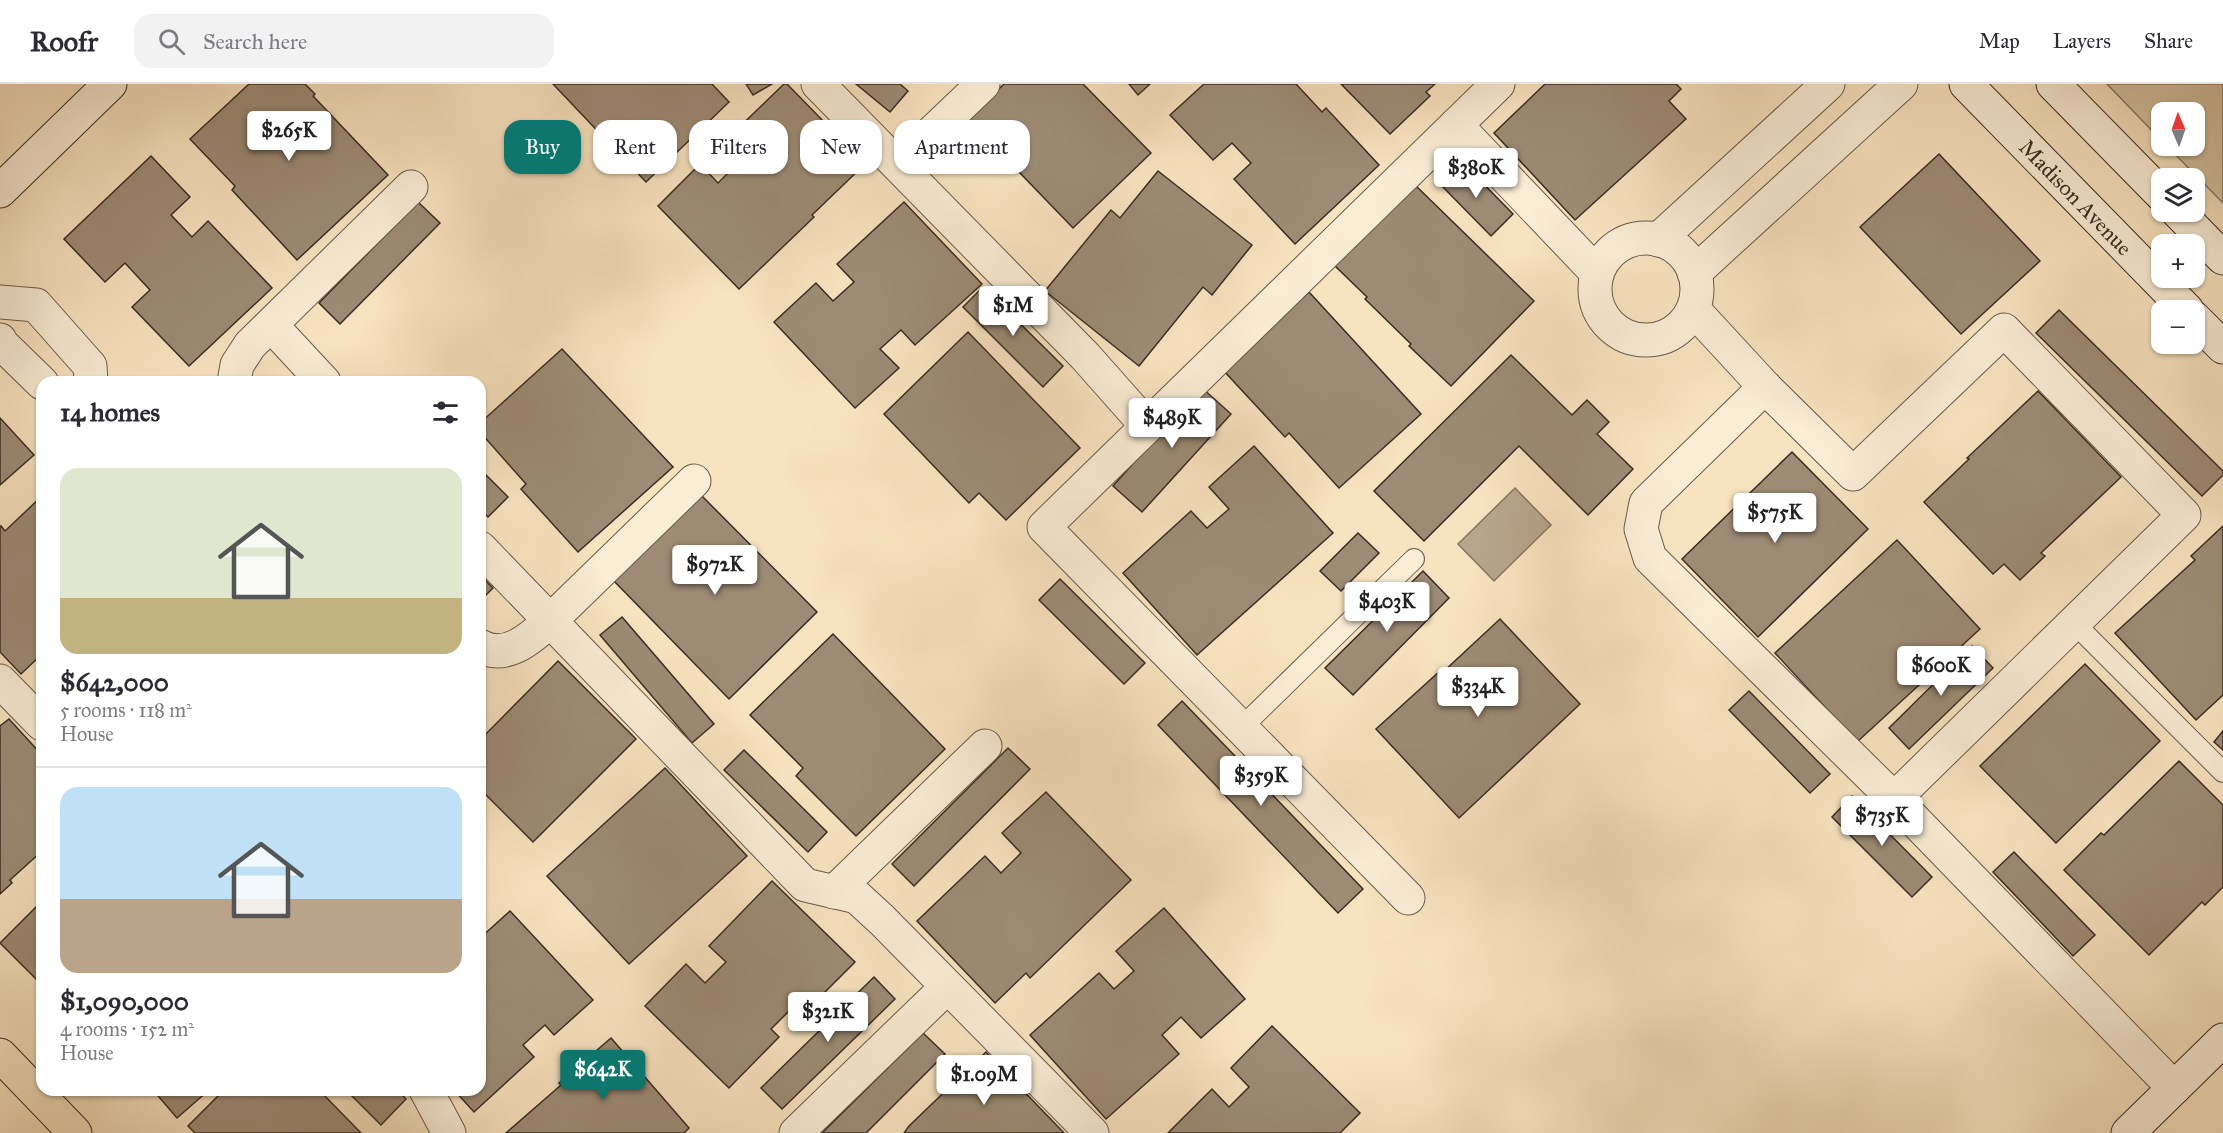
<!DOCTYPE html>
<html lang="en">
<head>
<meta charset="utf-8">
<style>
	:root { --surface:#fff; --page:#f2f2f3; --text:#2b2b33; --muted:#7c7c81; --line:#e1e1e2; --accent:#0f766e }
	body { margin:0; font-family:"IM FELL Great Primer",serif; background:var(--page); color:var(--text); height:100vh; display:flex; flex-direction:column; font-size:22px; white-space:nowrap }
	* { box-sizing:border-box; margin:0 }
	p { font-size:20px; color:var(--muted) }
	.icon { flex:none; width:33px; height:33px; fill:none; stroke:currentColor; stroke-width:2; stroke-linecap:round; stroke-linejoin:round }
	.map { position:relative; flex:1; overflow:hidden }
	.details { position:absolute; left:36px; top:292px; width:450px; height:720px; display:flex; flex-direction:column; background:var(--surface); border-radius:18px; box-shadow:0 2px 4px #0004 }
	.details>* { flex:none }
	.hud { position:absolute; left:504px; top:36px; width:570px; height:54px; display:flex; gap:12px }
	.needle { width:39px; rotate:358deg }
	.tools { position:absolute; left:2151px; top:18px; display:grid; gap:12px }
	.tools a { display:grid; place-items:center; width:54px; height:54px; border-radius:12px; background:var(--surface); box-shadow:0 2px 4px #0004; font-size:30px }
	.price { position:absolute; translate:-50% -51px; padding:0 14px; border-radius:6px; background:#fff; color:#222; font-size:20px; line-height:39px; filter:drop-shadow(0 2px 3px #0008) }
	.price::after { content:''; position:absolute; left:50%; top:36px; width:18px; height:14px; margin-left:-9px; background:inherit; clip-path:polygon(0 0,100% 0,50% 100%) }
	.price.selected { background:var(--accent); color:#fff }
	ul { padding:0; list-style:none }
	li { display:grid; align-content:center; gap:12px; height:318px; padding:0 24px }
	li+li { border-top:2px solid var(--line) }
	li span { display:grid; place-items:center; height:186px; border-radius:18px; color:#555 }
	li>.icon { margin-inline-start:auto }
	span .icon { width:108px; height:108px; fill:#fffc; stroke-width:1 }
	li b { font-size:26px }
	h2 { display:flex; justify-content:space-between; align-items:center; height:72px; padding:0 24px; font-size:26px }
	.tag { padding:0 21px; border-radius:18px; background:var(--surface); box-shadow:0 2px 4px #0004; font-size:21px; line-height:54px }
	.tag.selected { background:var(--accent); color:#fff }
	header { display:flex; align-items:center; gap:36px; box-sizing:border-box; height:84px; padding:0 30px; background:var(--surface); border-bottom:2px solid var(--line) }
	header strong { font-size:28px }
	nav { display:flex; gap:33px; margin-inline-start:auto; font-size:21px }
	.search { width:420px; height:54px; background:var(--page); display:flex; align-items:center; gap:15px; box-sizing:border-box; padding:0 21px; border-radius:18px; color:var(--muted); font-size:22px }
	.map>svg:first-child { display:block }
</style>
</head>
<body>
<header>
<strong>Roofr</strong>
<div class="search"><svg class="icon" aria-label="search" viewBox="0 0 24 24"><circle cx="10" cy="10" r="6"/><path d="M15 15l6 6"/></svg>Search here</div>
<nav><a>Map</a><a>Layers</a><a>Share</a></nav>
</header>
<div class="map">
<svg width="2223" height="1049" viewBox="0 0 2223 1049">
	<rect width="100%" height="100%" fill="#f8e3c0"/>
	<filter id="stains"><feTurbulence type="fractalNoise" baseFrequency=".00333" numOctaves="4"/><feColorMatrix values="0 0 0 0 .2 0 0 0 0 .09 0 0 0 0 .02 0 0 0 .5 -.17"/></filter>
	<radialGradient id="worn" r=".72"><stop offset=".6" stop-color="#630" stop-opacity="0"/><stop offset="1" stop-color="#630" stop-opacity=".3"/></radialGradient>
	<path fill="#d8c4a5" stroke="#8a7864" stroke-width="1.5" d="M2107 0H2223V119L2167 62H2194V28H2162L2161 56Z"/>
	<path fill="#b8a58b" stroke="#867561" stroke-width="1.5" d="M1515 404 1551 441 1494 497 1458 460Z"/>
	<g fill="#9d8b75" stroke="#3b2c23" stroke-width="1.5">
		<path d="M249 0H305L315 10 313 12 388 91 297 176 232 106 235 102 190 55Z"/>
		<path d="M553 0H712L729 18 646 98Z"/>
		<path d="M746 0H772L753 11Z"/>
		<path d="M784 0H787L865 80 812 131 814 133 739 205 658 122 700 80 718 99 743 74 726 56Z"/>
		<path d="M856 0H900L908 7 890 28Z"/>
		<path d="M1004 0H1083L1151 69 1073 144 968 35Z"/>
		<path d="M1129 0H1150L1138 11Z"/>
		<path d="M1204 0H1296L1322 28 1326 24 1379 81 1295 160 1234 95 1251 79 1232 59 1213 76 1170 31Z"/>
		<path d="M1341 0H1435L1426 8 1430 12 1390 50Z"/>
		<path d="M1545 0H1676L1681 5 1669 17 1686 35 1575 136 1494 49Z"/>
		<path d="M1939 70 2040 177 1961 250 1860 143Z"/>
		<path d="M151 72 190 113 171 131 192 153 208 137 272 204 189 282 132 223 150 206 125 179 105 198 64 155Z"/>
		<path d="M1462 78 1513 130 1491 152 1440 100Z"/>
		<path d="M1158 87 1252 161 1212 211 1203 203 1139 282 1045 207 1111 126 1120 134Z"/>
		<path d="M1414 100 1534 217 1451 302 1409 262 1411 260 1365 215 1367 213 1335 182Z"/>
		<path d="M418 118 440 139 340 240 319 219Z"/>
		<path d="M904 118 982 200 915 261 901 246 880 265 899 284 855 324 774 238 816 199 833 217 854 198 837 180Z"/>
		<path d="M983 203 1063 282 1043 303 963 223Z"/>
		<path d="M1309 208 1421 330 1339 404 1289 349 1285 353 1223 286Z"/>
		<path d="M2059 226 2223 387V391L2202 412 2036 249Z"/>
		<path d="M968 248 1080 364 1006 436 979 409 969 419 884 330Z"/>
		<path d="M562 265 673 383 578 468 521 405 526 400 480 348V339Z"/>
		<path d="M1511 271 1572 331 1587 316 1609 338 1597 350 1633 385 1588 431 1519 362 1424 457 1374 407Z"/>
		<path d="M1201 303 1231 330 1142 428 1113 402Z"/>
		<path d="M2038 307 2121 393 2041 469 2045 472 2020 496 2004 480 1993 490 1924 418 1969 375 1967 374Z"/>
		<path d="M0 334 34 371 0 401Z"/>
		<path d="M1254 362 1333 449 1197 571 1123 489 1191 427 1207 444 1229 425 1209 403Z"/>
		<path d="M1792 368 1868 445 1758 553 1682 475Z"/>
		<path d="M480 385 508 413 488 433 480 425Z"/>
		<path d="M700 410 817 528 729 615 613 496Z"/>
		<path d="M42 412V570L21 590 0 568V444L1 442 5 447Z"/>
		<path d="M2223 442V611L2196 636 2115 549 2195 476 2191 472Z"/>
		<path d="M1358 449 1379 469 1341 507 1320 487Z"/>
		<path d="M1897 456 1980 545 1857 658 1775 569Z"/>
		<path d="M1423 487 1449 514 1353 611 1325 584Z"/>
		<path d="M480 491 493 504 480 517Z"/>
		<path d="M1060 495 1145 579 1124 600 1039 516Z"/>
		<path d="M622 533 714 640 692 659 600 551Z"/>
		<path d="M1500 535 1580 620 1459 734 1376 645 1441 586 1443 588Z"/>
		<path d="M833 550 945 665 856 752 796 692 803 684 750 631Z"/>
		<path d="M1972 562 1993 584 1909 665 1889 644Z"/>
		<path d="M558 577 636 655 533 758 480 705V656Z"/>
		<path d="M2085 580 2160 657 2056 759 1980 682Z"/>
		<path d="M1749 607 1830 690 1810 709 1729 626Z"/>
		<path d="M1182 617 1363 805 1338 829 1158 641Z"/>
		<path d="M9 635 42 671V767L10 796 12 799 0 810V642Z"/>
		<path d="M2223 647V666L2214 658Z"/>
		<path d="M1008 664 1030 685 914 802 892 780Z"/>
		<path d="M744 666 827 748 808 768 724 686Z"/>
		<path d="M2179 677 2223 721V803L2205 821 2202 818 2149 871 2064 786 2101 749 2104 751Z"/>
		<path d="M665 684 747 772 629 880 547 792Z"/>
		<path d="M1046 708 1131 796 1030 894 1026 889 995 919 917 837 985 772 1001 789 1021 769 1002 749Z"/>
		<path d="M1852 712 1932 793 1912 813 1832 733Z"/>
		<path d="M2014 768 2095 851 2073 872 1993 788Z"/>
		<path d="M772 797 855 878 800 933 792 924 771 945 779 953 729 1004 645 922 686 880 705 899 726 878 709 862Z"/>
		<path d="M42 817V901L0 859Z"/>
		<path d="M1164 824 1245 915 1201 954 1181 933 1162 951 1179 970 1106 1035 1030 951 1099 889 1114 905 1134 887 1116 867Z"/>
		<path d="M510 827 593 916 554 951 545 941 523 961 534 973 474 1028 454 1006H480V854Z"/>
		<path d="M874 893 895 915 782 1025 761 1004Z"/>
		<path d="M1272 942 1360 1029 1340 1049H1168L1212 1005 1229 1023 1249 1003 1231 984Z"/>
		<path d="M923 949 945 970 866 1049H822Z"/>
		<path d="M611 954 689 1044 684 1049H506L561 1001 559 999Z"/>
		<path d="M986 968 1064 1049H904L909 1042Z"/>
		<path d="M153 1006H209L177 1034Z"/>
		<path d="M224 1006H319L361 1049H195L188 1042Z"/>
		<path d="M346 1006H397L406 1015 381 1041Z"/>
	</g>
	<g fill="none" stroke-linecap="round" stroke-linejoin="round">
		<defs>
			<g id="lane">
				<path d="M2074 539 2223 688"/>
				<path d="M1241 644 1414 475"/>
			</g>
			<g id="street">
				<path d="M818 0 1085 272 1147 342"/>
				<path d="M1456 41 1597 189"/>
				<path d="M898 81 983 0"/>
				<circle cx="1646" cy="205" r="51"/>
				<path d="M1658 156 1828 0"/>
				<path d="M1694 189 1901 0"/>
				<path d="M0 218 36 221 90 282 91 298"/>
				<path d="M1693 225 1765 303 1853 390 2004 246 2184 431 1894 715"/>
				<path d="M271 241 324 298"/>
				<path d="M0 256 1 259 42 299"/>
				<path d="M234 298 237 281 250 261 411 103"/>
				<path d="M1765 303 1646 419 1641 445 1650 474 1894 715 2174 1004"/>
				<path d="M480 464 805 801 857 813 882 836 1092 1049"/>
				<path d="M480 562C506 577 531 554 549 538L694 397"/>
				<path d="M0 597 42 640"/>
				<path d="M834 808 985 662"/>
				<path d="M1408 814 1044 443 1498 0"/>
				<path d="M426 1006 449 1049"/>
				<path d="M796 1049 947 903"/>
			</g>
			<g id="secondary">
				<path d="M1966 0 2187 226"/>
				<path d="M2053 0 2162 111"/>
				<path d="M0 107 110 0"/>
				<path d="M2178 128 2223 174"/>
				<path d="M2194 234 2223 263"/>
				<path d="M2128 1049 2223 956"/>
			</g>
			<path id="primary" d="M0 971 75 1049"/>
		</defs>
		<use href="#lane" stroke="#6a5a4a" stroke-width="22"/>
		<use href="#street" stroke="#6a5a4a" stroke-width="35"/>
		<use href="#secondary" stroke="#3b2c23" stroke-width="35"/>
		<use href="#primary" stroke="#3b2c23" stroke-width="35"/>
		<use href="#lane" stroke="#faedd6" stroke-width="20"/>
		<use href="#street" stroke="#faedd6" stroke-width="33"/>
		<use href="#secondary" stroke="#faedd6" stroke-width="33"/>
		<use href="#primary" stroke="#f8e3c0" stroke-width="33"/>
	</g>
	<g text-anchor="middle" stroke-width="4.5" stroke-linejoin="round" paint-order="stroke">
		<g font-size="22" fill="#3b2c23" stroke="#faedd6">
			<text transform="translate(2076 113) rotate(46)" y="8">Madison Avenue</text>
		</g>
	</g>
	<rect width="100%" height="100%" filter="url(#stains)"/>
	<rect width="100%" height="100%" fill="url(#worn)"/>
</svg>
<div class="tools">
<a><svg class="needle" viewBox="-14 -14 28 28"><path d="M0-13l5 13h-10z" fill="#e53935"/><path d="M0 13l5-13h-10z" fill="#7c7c81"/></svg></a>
<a><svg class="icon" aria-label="layers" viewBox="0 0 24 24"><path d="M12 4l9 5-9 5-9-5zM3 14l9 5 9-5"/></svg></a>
<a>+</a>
<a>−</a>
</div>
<b class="price" style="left:289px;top:78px">$265K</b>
<b class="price" style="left:1476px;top:115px">$380K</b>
<b class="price" style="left:1013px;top:253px">$1M</b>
<b class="price" style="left:1172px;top:365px">$489K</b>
<b class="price" style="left:1775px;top:460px">$575K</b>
<b class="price" style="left:715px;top:512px">$972K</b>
<b class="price" style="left:1387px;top:549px">$403K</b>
<b class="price" style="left:1941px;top:613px">$600K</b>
<b class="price" style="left:1478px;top:634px">$334K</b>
<b class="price" style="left:1261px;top:723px">$359K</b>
<b class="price" style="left:1882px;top:763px">$735K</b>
<b class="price" style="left:828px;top:959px">$321K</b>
<b class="price selected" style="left:603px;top:1017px">$642K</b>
<b class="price" style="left:984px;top:1022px">$1.09M</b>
<div class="hud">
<a class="tag selected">Buy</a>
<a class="tag">Rent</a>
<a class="tag">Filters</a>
<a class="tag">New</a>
<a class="tag">Apartment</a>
</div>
<section class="details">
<h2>14 homes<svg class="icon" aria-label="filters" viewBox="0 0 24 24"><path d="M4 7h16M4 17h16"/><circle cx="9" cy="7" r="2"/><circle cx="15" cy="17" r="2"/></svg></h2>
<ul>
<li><span style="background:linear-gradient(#dfe7d0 70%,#c2b280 0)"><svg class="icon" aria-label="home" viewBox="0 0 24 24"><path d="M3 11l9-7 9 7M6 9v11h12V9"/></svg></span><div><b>$642,000</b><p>5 rooms · 118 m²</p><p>House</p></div></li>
<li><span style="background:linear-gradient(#bfe0f5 60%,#b9a48a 0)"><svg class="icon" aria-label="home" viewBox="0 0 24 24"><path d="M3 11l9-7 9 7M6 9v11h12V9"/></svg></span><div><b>$1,090,000</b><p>4 rooms · 152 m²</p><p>House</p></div></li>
</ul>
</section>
</div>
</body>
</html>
